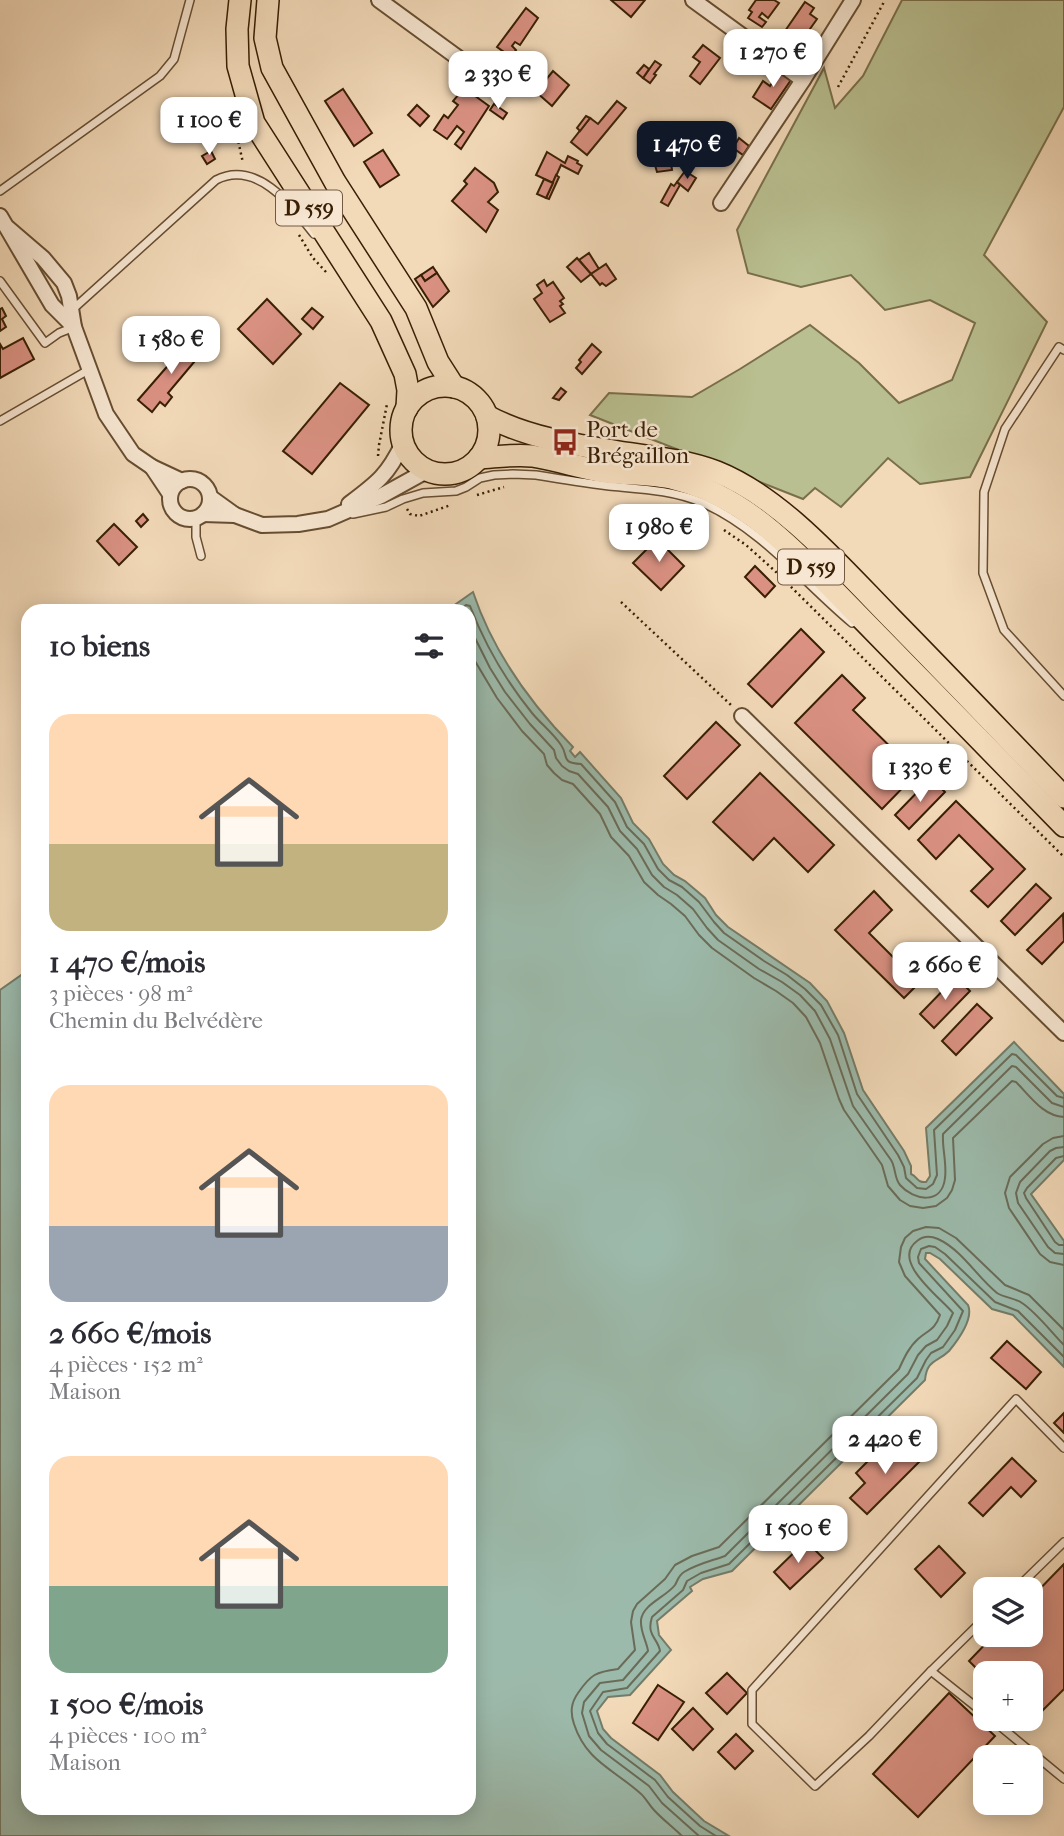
<!DOCTYPE html>
<html lang="fr">
<head>
<meta charset="utf-8">
<style>
	:root { --surface:#fff; --page:#f2f2f3; --text:#2b2b33; --muted:#7c7c81; --accent:#111827 }
	body { margin:0; font-family:"IM FELL French Canon",serif; background:var(--page); color:var(--text); height:100vh; display:flex; flex-direction:column; font-size:26px; white-space:nowrap }
	* { box-sizing:border-box; margin:0 }
	p { font-size:23px; color:var(--muted) }
	.icon { flex:none; width:38px; height:38px; fill:none; stroke:currentColor; stroke-width:2; stroke-linecap:round; stroke-linejoin:round }
	.map { position:relative; flex:1; overflow:hidden }
	.details { position:absolute; left:21px; top:604px; width:455px; height:1211px; display:flex; flex-direction:column; background:var(--surface); border-radius:21px; box-shadow:0 4px 18px #0003 }
	.details>* { flex:none }
	.buttons { position:absolute; left:973px; top:1577px; display:grid; gap:14px }
	.buttons a { display:grid; place-items:center; width:70px; height:70px; border-radius:14px; background:var(--surface); box-shadow:0 4px 18px #0003; font-size:35px }
	.price { position:absolute; translate:-50% -60px; padding:0 16px; border-radius:14px; background:#fff; color:#222; font-size:23px; line-height:46px; filter:drop-shadow(0 2px 4px #0008) }
	.price::after { content:''; position:absolute; left:50%; top:42px; width:21px; height:16px; margin-left:-10px; background:inherit; clip-path:polygon(0 0,100% 0,50% 100%) }
	.price.active { background:var(--accent); color:#fff }
	ul { padding:0; list-style:none }
	li { display:grid; align-content:center; gap:14px; height:371px; padding:0 28px }
	li span { display:grid; place-items:center; height:217px; border-radius:21px; color:#555 }
	li>.icon { margin-inline-start:auto }
	span .icon { width:126px; height:126px; fill:#fffc; stroke-width:1 }
	li b { font-size:30px }
	h2 { display:flex; justify-content:space-between; align-items:center; height:84px; padding:0 28px; font-size:30px }
	.map>svg:first-child { display:block }
</style>
</head>
<body>
<div class="map">
<svg width="1064" height="1836" viewBox="0 0 1064 1836">
	<rect width="100%" height="100%" fill="#f2d9b8"/>
	<filter id="stains"><feTurbulence type="fractalNoise" baseFrequency=".00286" numOctaves="4"/><feColorMatrix values="0 0 0 0 .2 0 0 0 0 .09 0 0 0 0 .02 0 0 0 .5 -.17"/></filter>
	<radialGradient id="worn" r=".72"><stop offset=".6" stop-color="#630" stop-opacity="0"/><stop offset="1" stop-color="#630" stop-opacity=".3"/></radialGradient>
	<path fill="#b9bf90" stroke="#796f4a" stroke-width="2" d="M902 0H1064V107L984 255 1047 322 970 477 920 484 888 458 841 507 815 488 803 499 590 415 609 393 692 397 740 369 810 325 859 363 899 403 952 380 975 323 930 300 885 310 851 275 801 287 748 273 737 230 824 68 835 108 863 76Z"/>
	<path fill="#9cbaab" stroke="#747c68" stroke-width="2" d="M473 592C493 652 529 702 573 747L570 751 575 757 580 752 621 798 633 823 649 839 663 864 674 875 685 881 705 898 716 915 728 927 810 983 827 1001 844 1033 863 1090 904 1151 911 1166V1174C918 1177 917 1183 926 1182L930 1176 926 1128 1014 1042 1064 1094V1160L1031 1194 1064 1241V1367L1013 1315 992 1309 940 1259 930 1253H926L925 1259 968 1305C974 1319 958 1340 949 1351 938 1362 927 1359 925 1380L732 1571 703 1579 690 1587 692 1591 657 1621 659 1635 671 1650 630 1695 608 1697 597 1711 603 1729 611 1738 660 1775 673 1792 704 1821 729 1836H0V990L24 973 28 968V1808H469V611H446Z"/>
	<g fill="none" stroke-linecap="round" stroke-linejoin="round">
		<g stroke="#6a6c58" stroke-width="2">
			<path d="M458 611 466 605 470 606C485 645 506 681 532 713 541 724 553 733 561 745 569 756 560 763 581 764L615 802 627 827 644 844 658 869 669 880 682 887 699 902 714 922 724 933 764 961 787 975 805 989 821 1005 838 1035 857 1094 898 1155 904 1167 906 1178 917 1188 926 1189 933 1184 937 1175 934 1130 1012 1054 1016 1055 1057 1096 1064 1098"/>
			<path d="M469 626 490 668 505 692 530 724 554 750 556 758 562 766 569 771 578 774 608 807 620 831 637 849 652 875 664 887 677 895 693 909 707 928 718 940 759 969 782 982 800 995 815 1011 830 1039 853 1106 891 1160C896 1168 894 1178 900 1185 914 1201 942 1205 945 1178 947 1164 942 1148 943 1134L1012 1066 1016 1067 1052 1103 1064 1107"/>
			<path d="M469 651 497 698 522 731 544 754 547 765 554 773 562 780 573 784 600 814 611 837 629 856 644 882 658 895 671 904 685 916 699 935 712 948 754 978 776 991 793 1003 806 1017 820 1043 839 1099 844 1110 882 1165 888 1186 900 1200 910 1206 923 1208 936 1206 947 1198 952 1190 955 1180 953 1138 1012 1081 1016 1082C1030 1096 1043 1116 1064 1117"/>
			<path d="M1064 1136 1053 1138 1043 1144 1010 1177 1005 1193 1009 1208 1040 1254 1050 1262 1064 1265"/>
			<path d="M1064 1147 1056 1148 1050 1151 1020 1182 1016 1193 1018 1203 1048 1247 1055 1253 1064 1254"/>
			<path d="M1064 1156 1056 1158 1027 1188 1024 1193 1026 1198 1055 1242 1059 1245H1064"/>
			<path d="M682 1836C673 1827 662 1819 654 1810 649 1805 646 1798 640 1793 613 1769 586 1761 574 1724 570 1712 571 1703 578 1693 591 1674 596 1672 618 1669L635 1650 631 1622 633 1611 637 1604 665 1579 675 1565 692 1556 719 1547 899 1369C904 1358 909 1347 918 1339 928 1330 935 1330 940 1315L905 1276 899 1262 901 1247 905 1238 913 1231 926 1227 939 1228 956 1238 1005 1285 1029 1295 1064 1330"/>
			<path d="M699 1836 662 1803 649 1786 601 1750 589 1736 582 1713 584 1702 600 1683 623 1680 648 1651C647 1642 640 1632 641 1620 643 1604 666 1597 675 1585 678 1580 678 1576 684 1572 697 1564 711 1561 725 1556L908 1374 918 1355 926 1346 937 1340 947 1326 953 1313C941 1298 890 1261 917 1241 923 1236 931 1236 938 1239 962 1250 977 1277 997 1293 1005 1298 1015 1298 1022 1303 1036 1312 1052 1333 1064 1345"/>
			<path d="M716 1836 700 1826 668 1797 655 1780 607 1744 598 1733 590 1711 603 1692 627 1688 660 1651C658 1638 646 1636 652 1617L683 1590 687 1581 701 1573 729 1564 917 1378 926 1360 931 1353 943 1347 955 1330 963 1311 919 1263 918 1257 921 1249 929 1246 935 1247 945 1254 995 1302 1018 1311 1064 1357"/>
		</g>
	</g>
	<g fill="#da9182" stroke="#391f04" stroke-width="2">
		<path d="M611 0H645L631 17Z"/>
		<path d="M756 0H774L779 3 768 18 762 13 759 17 766 22 762 27 748 18 752 12 749 10Z"/>
		<path d="M805 2 814 8 810 14 817 19 798 46 788 40 791 36 785 31Z"/>
		<path d="M526 8 538 18 520 45 515 42 512 46 516 50 511 57 497 47Z"/>
		<path d="M703 45 720 58 700 84 690 76 700 62 693 57Z"/>
		<path d="M655 61 661 65 654 74 656 75 650 83 643 78Z"/>
		<path d="M644 65 649 69 643 78 637 73Z"/>
		<path d="M781 69 793 77 771 109 753 97 763 81 770 86Z"/>
		<path d="M553 71 569 85 552 106 536 92Z"/>
		<path d="M541 76 545 80 540 86 535 82Z"/>
		<path d="M464 88 489 106 461 149 455 144 464 132 457 126 447 139 434 130 444 115 448 118 458 105 453 101Z"/>
		<path d="M343 89 372 133 354 146 325 101Z"/>
		<path d="M617 101 626 108 587 155 571 142 590 118 598 124Z"/>
		<path d="M494 104 507 113 503 119 490 110Z"/>
		<path d="M417 105 429 116 420 126 408 115Z"/>
		<path d="M586 116 590 118 580 131 577 128Z"/>
		<path d="M674 127V133L681 132 686 161 671 163 672 170 657 172 655 165 660 164 658 150 643 153 640 133Z"/>
		<path d="M739 138 749 146 743 155 733 148Z"/>
		<path d="M383 150 399 175 380 187 364 162Z"/>
		<path d="M211 151 215 159 207 164 202 156Z"/>
		<path d="M547 152 565 163 568 156 578 161 577 163 582 166 578 174 561 165 553 183 536 175Z"/>
		<path d="M475 168 494 183 498 192 488 202 498 210 486 232 452 201 467 184 464 181Z"/>
		<path d="M685 171 696 178 688 191 677 182Z"/>
		<path d="M556 175 559 177 549 199 546 198Z"/>
		<path d="M544 179 553 183 546 198 537 194Z"/>
		<path d="M677 182 680 185 668 206 661 202 671 184 674 186Z"/>
		<path d="M589 253 599 269 591 274 579 260Z"/>
		<path d="M577 258 591 274 581 282 567 267Z"/>
		<path d="M606 264 616 279 606 286 602 283 600 285 591 274Z"/>
		<path d="M433 267 437 273 425 281 421 275Z"/>
		<path d="M437 273 449 291 433 307 415 279 421 275 425 281Z"/>
		<path d="M544 280 547 286 553 282 564 298 560 301 563 304 560 306 565 313 550 322 534 299 542 293 537 285Z"/>
		<path d="M267 299 301 334 273 364 238 329Z"/>
		<path d="M2 308 6 316 2 319 6 327 0 331V309Z"/>
		<path d="M312 308 323 317 313 329 302 319Z"/>
		<path d="M23 338 34 359 0 378V344L3 349Z"/>
		<path d="M192 338 205 349 168 393 172 397 165 406 160 402 152 412 138 400Z"/>
		<path d="M592 344 601 352 582 374 576 368 581 362 579 360Z"/>
		<path d="M340 383 369 405 312 474 283 451Z"/>
		<path d="M561 388 566 392 559 400 553 398Z"/>
		<path d="M143 514 148 520 141 527 136 521Z"/>
		<path d="M114 524 137 547 119 565 97 541Z"/>
		<path d="M657 539 684 566 661 590 633 563Z"/>
		<path d="M755 566 775 586 765 597 745 577Z"/>
		<path d="M801 629 824 652 772 707 748 684Z"/>
		<path d="M842 675 865 698 853 710 917 773 882 809 795 723Z"/>
		<path d="M716 722 740 745 687 799 664 776Z"/>
		<path d="M760 773 834 845 808 872 774 838 753 860 713 822Z"/>
		<path d="M931 778 945 792 909 829 895 815Z"/>
		<path d="M956 801 1025 869 988 907 971 891 993 869 959 835 936 859 918 840Z"/>
		<path d="M1036 884 1051 898 1015 935 1001 921Z"/>
		<path d="M874 891 892 910 869 933 903 967 925 944 941 961 904 998 835 930Z"/>
		<path d="M1063 914 1064 941 1042 964 1027 950Z"/>
		<path d="M956 977 970 991 934 1028 920 1014Z"/>
		<path d="M977 1004 992 1018 956 1055 942 1041Z"/>
		<path d="M1007 1341 1041 1372 1026 1389 991 1358Z"/>
		<path d="M1064 1413V1433L1054 1423Z"/>
		<path d="M910 1440 926 1455 867 1514 850 1498 865 1483 856 1473 876 1453 887 1463Z"/>
		<path d="M1012 1458 1036 1481 1021 1497 1011 1487 983 1516 969 1503Z"/>
		<path d="M806 1541 823 1558 790 1589 774 1572Z"/>
		<path d="M939 1546 965 1573 941 1597 915 1569Z"/>
		<path d="M1064 1564V1689L1031 1722 1027 1718H1031V1673H985V1677L969 1661 995 1634H1031V1598Z"/>
		<path d="M727 1673 747 1693 727 1714 706 1693Z"/>
		<path d="M658 1685 684 1702 658 1740 633 1723Z"/>
		<path d="M949 1693 995 1736 918 1817 873 1774Z"/>
		<path d="M693 1708 713 1729 693 1750 672 1729Z"/>
		<path d="M736 1734 753 1751 735 1769 718 1752Z"/>
	</g>
	<g fill="none" stroke-linecap="round" stroke-linejoin="round">
		<defs>
			<g id="service">
				<path d="M0 191 160 76 174 59 190 0"/>
				<path d="M0 281 45 343 59 333 74 327"/>
				<path d="M72 310 216 180C257 159 292 206 314 234"/>
				<path d="M1064 350 1059 347 1005 429 984 492 983 573 1004 630 1064 696"/>
				<path d="M0 421 90 369"/>
				<path d="M353 514 386 507 403 499 423 493 456 491 466 487 480 478 494 475 513 474 536 475C560 479 585 483 609 486 641 489 673 490 703 503 763 530 803 582 852 623"/>
				<path d="M196 519V537L201 556"/>
				<path d="M1016 1589 1064 1542"/>
				<path d="M985 1618 931 1671 869 1736 815 1786 752 1724V1690L1016 1399 1064 1448"/>
				<path d="M931 1671 985 1714"/>
				<path d="M990 1718 1064 1779"/>
			</g>
			<g id="minor">
				<path d="M379 0 498 87"/>
				<path d="M693 0 803 80"/>
				<path d="M721 203 803 80 853 0"/>
				<path d="M0 216 52 305 74 327"/>
				<path d="M8 228 43 258 64 283 69 296 74 327 106 414 133 454 152 467"/>
				<circle cx="190" cy="499" r="20"/>
				<path d="M170 494 152 467 182 481"/>
				<path d="M349 504C377 483 388 475 403 443"/>
				<path d="M203 514 235 515 210 497"/>
				<path d="M235 515 262 525 298 524 328 519 381 496 428 470"/>
				<path d="M742 716 1064 1033"/>
			</g>
			<g id="primary">
				<path d="M240 0 237 29 238 66 254 123 381 321 405 374 408 390 407 408"/>
				<path d="M268 0 265 38 272 68 335 182 416 308 438 362 454 387"/>
				<circle cx="445" cy="430" r="44"/>
				<path d="M487 416C526 437 575 445 619 452 653 457 685 460 717 472 782 498 842 568 891 618 949 677 1006 737 1064 797"/>
				<path d="M479 458C496 457 515 454 532 456 557 460 581 468 605 472 628 475 652 473 675 479 738 495 778 535 823 579L1064 826"/>
			</g>
		</defs>
		<use href="#service" stroke="#674e31" stroke-width="10"/>
		<use href="#minor" stroke="#674e31" stroke-width="18"/>
		<use href="#primary" stroke="#391f04" stroke-width="24"/>
		<g stroke="#391f04" stroke-width="2.5" stroke-dasharray="2 3.5" stroke-linecap="butt">
			<path d="M838 87 885 0"/>
			<path d="M236 131 243 163"/>
			<path d="M299 235 313 258 326 272"/>
			<path d="M378 456 379 445 387 404"/>
			<path d="M477 495 504 487"/>
			<path d="M407 509 410 514 419 516 451 505"/>
			<path d="M687 511 703 518"/>
			<path d="M724 530 746 545 775 571 1064 857"/>
			<path d="M621 602 732 706"/>
		</g>
		<use href="#service" stroke="#f7e6d1" stroke-width="7"/>
		<use href="#minor" stroke="#f7e6d1" stroke-width="14"/>
		<use href="#primary" stroke="#f2d9b8" stroke-width="21"/>
	</g>
	<defs>
		<symbol id="bus-bare" viewBox="-9 -9 18 18"><path d="M-5-6H5V4H4V6H2V4H-2V6H-4V4H-5ZM-3.5-4V0h7V-4ZM-3.5 1.2v1.5H-2V1.2ZM2 1.2v1.5H3.5V1.2Z" fill="#8f2418" stroke="#f7e6d1" stroke-width="2.5" paint-order="stroke"/></symbol>
	</defs>
	<g fill-rule="evenodd">
		<use href="#bus-bare" x="546" y="423" width="38" height="38"/>
	</g>
	<g text-anchor="middle" stroke-width="5" stroke-linejoin="round" paint-order="stroke">
		<g fill="#f7e6d1" stroke="#725b42" stroke-width="2">
			<rect x="276" y="190.5" width="66" height="35" rx="5"/>
			<rect x="778" y="549.5" width="66" height="35" rx="5"/>
		</g>
		<g font-size="21" font-weight="bold" fill="#391f04">
			<text x="309" y="215">D 559</text>
			<text x="811" y="574">D 559</text>
		</g>
		<g font-size="23" fill="#391f04" stroke="#f7e6d1" text-anchor="start">
			<text x="586" y="437">Port de<tspan x="586" dy="26">Brégaillon</tspan></text>
		</g>
	</g>
	<rect width="100%" height="100%" filter="url(#stains)"/>
	<rect width="100%" height="100%" fill="url(#worn)"/>
</svg>
<div class="buttons">
<a><svg class="icon" aria-label="layers" viewBox="0 0 24 24"><path d="M12 4l9 5-9 5-9-5zM3 14l9 5 9-5"/></svg></a>
<a>+</a>
<a>−</a>
</div>
<b class="price" style="left:773px;top:89px">1 270 €</b>
<b class="price" style="left:498px;top:111px">2 330 €</b>
<b class="price" style="left:209px;top:157px">1 100 €</b>
<b class="price active" style="left:687px;top:181px">1 470 €</b>
<b class="price" style="left:171px;top:376px">1 580 €</b>
<b class="price" style="left:659px;top:564px">1 980 €</b>
<b class="price" style="left:920px;top:804px">1 330 €</b>
<b class="price" style="left:945px;top:1002px">2 660 €</b>
<b class="price" style="left:885px;top:1476px">2 420 €</b>
<b class="price" style="left:798px;top:1565px">1 500 €</b>
<section class="details">
<h2>10 biens<svg class="icon" aria-label="filters" viewBox="0 0 24 24"><path d="M4 7h16M4 17h16"/><circle cx="9" cy="7" r="2"/><circle cx="15" cy="17" r="2"/></svg></h2>
<ul>
<li><span style="background:linear-gradient(#ffd9b3 60%,#c2b280 0)"><svg class="icon" aria-label="home" viewBox="0 0 24 24"><path d="M3 11l9-7 9 7M6 9v11h12V9"/></svg></span><div><b>1 470 €/mois</b><p>3 pièces · 98 m²</p><p>Chemin du Belvédère</p></div></li>
<li><span style="background:linear-gradient(#ffd9b3 65%,#9aa5b1 0)"><svg class="icon" aria-label="home" viewBox="0 0 24 24"><path d="M3 11l9-7 9 7M6 9v11h12V9"/></svg></span><div><b>2 660 €/mois</b><p>4 pièces · 152 m²</p><p>Maison</p></div></li>
<li><span style="background:linear-gradient(#ffd9b3 60%,#7fa58c 0)"><svg class="icon" aria-label="home" viewBox="0 0 24 24"><path d="M3 11l9-7 9 7M6 9v11h12V9"/></svg></span><div><b>1 500 €/mois</b><p>4 pièces · 100 m²</p><p>Maison</p></div></li>
</ul>
</section>
</div>
</body>
</html>
